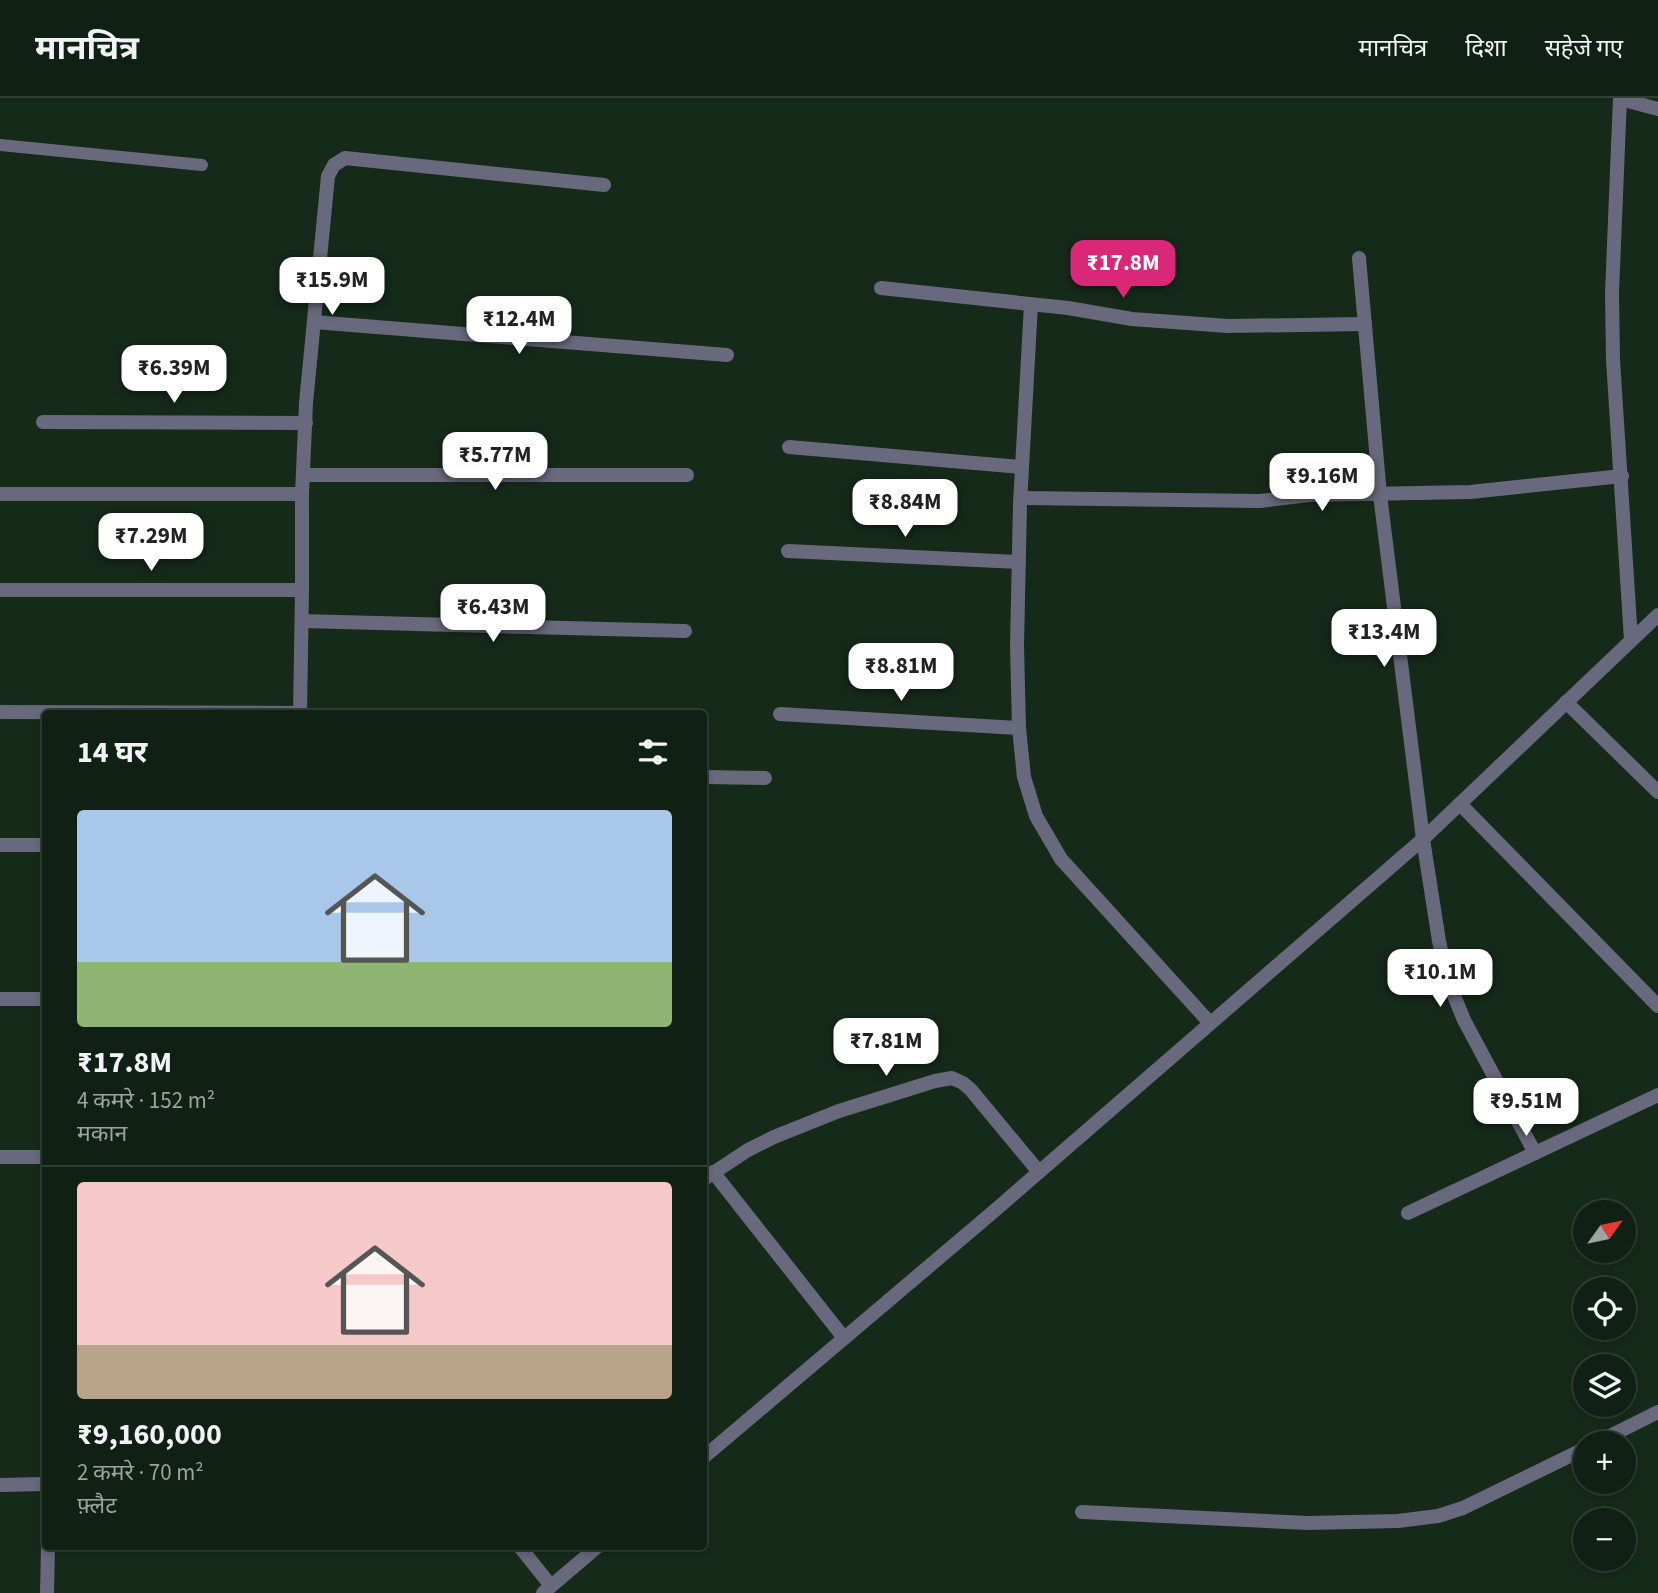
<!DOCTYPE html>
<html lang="hi">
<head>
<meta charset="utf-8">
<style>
	:root { --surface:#102014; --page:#1e2d22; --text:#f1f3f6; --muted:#9ca3a0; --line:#303e34; --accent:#db2777 }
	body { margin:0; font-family:"Source Sans 3","Noto Sans Devanagari",sans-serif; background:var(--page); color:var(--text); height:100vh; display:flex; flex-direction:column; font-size:26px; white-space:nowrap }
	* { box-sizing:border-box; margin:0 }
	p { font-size:23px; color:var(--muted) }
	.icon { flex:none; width:38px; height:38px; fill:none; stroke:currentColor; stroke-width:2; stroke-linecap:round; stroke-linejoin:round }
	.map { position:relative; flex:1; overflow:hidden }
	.side { position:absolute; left:42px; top:612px; width:665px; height:840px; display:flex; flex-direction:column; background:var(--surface); border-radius:7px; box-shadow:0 4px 10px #0003,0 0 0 2px var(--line) }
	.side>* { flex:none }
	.needle { width:46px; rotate:57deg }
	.buttons { position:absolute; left:1573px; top:1102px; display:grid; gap:14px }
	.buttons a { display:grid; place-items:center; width:63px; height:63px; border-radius:50%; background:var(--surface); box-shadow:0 4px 10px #0003,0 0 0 2px var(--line); font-size:35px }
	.price { position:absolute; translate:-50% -60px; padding:0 16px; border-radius:14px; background:#fff; color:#222; font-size:23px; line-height:46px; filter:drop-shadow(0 2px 4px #0008) }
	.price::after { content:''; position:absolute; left:50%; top:42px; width:21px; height:16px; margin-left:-10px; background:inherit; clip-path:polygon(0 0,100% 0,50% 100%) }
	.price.active { background:var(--accent); color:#fff }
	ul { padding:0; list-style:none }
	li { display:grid; align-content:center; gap:14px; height:371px; padding:0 35px }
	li+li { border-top:2px solid var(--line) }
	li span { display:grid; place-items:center; height:217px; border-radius:7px; color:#555 }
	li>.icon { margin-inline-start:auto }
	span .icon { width:126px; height:126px; fill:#fffc; stroke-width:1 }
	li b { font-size:30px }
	h2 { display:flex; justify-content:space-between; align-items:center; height:84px; padding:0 35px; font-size:30px }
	header { display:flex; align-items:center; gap:42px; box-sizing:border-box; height:98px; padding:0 35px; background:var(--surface); border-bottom:2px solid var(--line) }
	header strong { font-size:33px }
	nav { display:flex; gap:38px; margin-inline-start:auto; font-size:24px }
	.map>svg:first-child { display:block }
</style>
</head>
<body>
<header>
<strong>मानचित्र</strong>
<nav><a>मानचित्र</a><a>दिशा</a><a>सहेजे गए</a></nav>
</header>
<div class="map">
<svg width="1658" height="1495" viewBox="0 0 1658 1495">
	<rect width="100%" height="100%" fill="#162a1a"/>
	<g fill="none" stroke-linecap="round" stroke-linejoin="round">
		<path stroke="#68697c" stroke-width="12" d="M0 47 202 67"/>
		<g stroke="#68697c" stroke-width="14">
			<path d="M1620 0 1612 195 1613 262 1631 542"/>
			<path d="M1620 1 1658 11"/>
			<path d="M1359 160 1380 397 1423 741 1439 843 1448 883 1464 922 1535 1055"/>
			<path d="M881 190 1068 210 1132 221 1228 228 1365 226"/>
			<path d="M1031 206 1020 406 1017 548 1019 630 1024 679 1036 718 1061 761 1210 925"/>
			<path d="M314 224 727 257"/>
			<path d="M43 324 306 325"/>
			<path d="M789 349 1022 369"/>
			<path d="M303 377H687"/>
			<path d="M0 396H302"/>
			<path d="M1021 400 1260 403 1309 397 1470 394 1622 378"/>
			<path d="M788 453 1019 464"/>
			<path d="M0 492H302"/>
			<path d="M302 523 685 533"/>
			<path d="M1566 604 1658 694"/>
			<path d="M0 614 300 615"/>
			<path d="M300 616 302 492V396L306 305 328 78 334 67 345 60 604 87"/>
			<path d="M780 616 1019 630"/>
			<path d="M704 679 765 680"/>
			<path d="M1460 706 1658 908"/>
			<path d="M0 747H46"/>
			<path d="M0 901H46"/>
			<path d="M0 1059H46"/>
			<path d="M713 1074 844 1240"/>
			<path d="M704 1081 748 1052 774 1039 839 1013 935 983 952 980 963 985 971 992 1039 1074"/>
			<path d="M1408 1115 1658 997"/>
			<path d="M1594 1346 1658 1314"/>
			<path d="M0 1387 46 1386"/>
			<path d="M1082 1414 1308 1425 1398 1423 1438 1418 1463 1410 1586 1350"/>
			<path d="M520 1449 551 1488"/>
			<path d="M47 1495 48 1449"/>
		</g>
		<g stroke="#68697c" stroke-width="14">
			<path d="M704 1359 993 1114 1423 741 1658 517"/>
			<path d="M543 1495 597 1449"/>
		</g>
	</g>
</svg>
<div class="buttons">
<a><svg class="needle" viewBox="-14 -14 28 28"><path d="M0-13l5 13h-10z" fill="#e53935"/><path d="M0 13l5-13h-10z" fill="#9ca3a0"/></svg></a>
<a><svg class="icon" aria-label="locate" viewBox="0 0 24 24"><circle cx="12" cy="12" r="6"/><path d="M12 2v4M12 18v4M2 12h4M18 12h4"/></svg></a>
<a><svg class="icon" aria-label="layers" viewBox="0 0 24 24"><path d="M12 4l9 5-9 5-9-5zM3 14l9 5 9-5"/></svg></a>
<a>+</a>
<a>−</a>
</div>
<b class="price active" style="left:1123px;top:202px">₹17.8M</b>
<b class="price" style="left:332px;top:219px">₹15.9M</b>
<b class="price" style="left:519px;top:258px">₹12.4M</b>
<b class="price" style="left:174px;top:307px">₹6.39M</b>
<b class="price" style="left:495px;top:394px">₹5.77M</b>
<b class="price" style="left:1322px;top:415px">₹9.16M</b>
<b class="price" style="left:905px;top:441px">₹8.84M</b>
<b class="price" style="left:151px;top:475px">₹7.29M</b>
<b class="price" style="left:493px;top:546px">₹6.43M</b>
<b class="price" style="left:1384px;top:571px">₹13.4M</b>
<b class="price" style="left:901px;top:605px">₹8.81M</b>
<b class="price" style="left:1440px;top:911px">₹10.1M</b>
<b class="price" style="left:886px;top:980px">₹7.81M</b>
<b class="price" style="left:1526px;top:1040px">₹9.51M</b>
<section class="side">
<h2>14 घर<svg class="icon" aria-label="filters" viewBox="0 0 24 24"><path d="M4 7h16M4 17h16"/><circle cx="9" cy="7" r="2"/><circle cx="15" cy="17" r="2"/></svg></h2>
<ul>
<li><span style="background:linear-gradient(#a9c7e8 70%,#8fb573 0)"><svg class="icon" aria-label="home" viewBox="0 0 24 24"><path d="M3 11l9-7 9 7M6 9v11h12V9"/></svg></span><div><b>₹17.8M</b><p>4 कमरे · 152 m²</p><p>मकान</p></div></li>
<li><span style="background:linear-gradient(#f6c9c9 75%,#b9a48a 0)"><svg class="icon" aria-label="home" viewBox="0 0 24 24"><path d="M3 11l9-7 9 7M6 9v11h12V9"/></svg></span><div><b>₹9,160,000</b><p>2 कमरे · 70 m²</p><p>फ़्लैट</p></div></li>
</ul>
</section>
</div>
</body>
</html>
